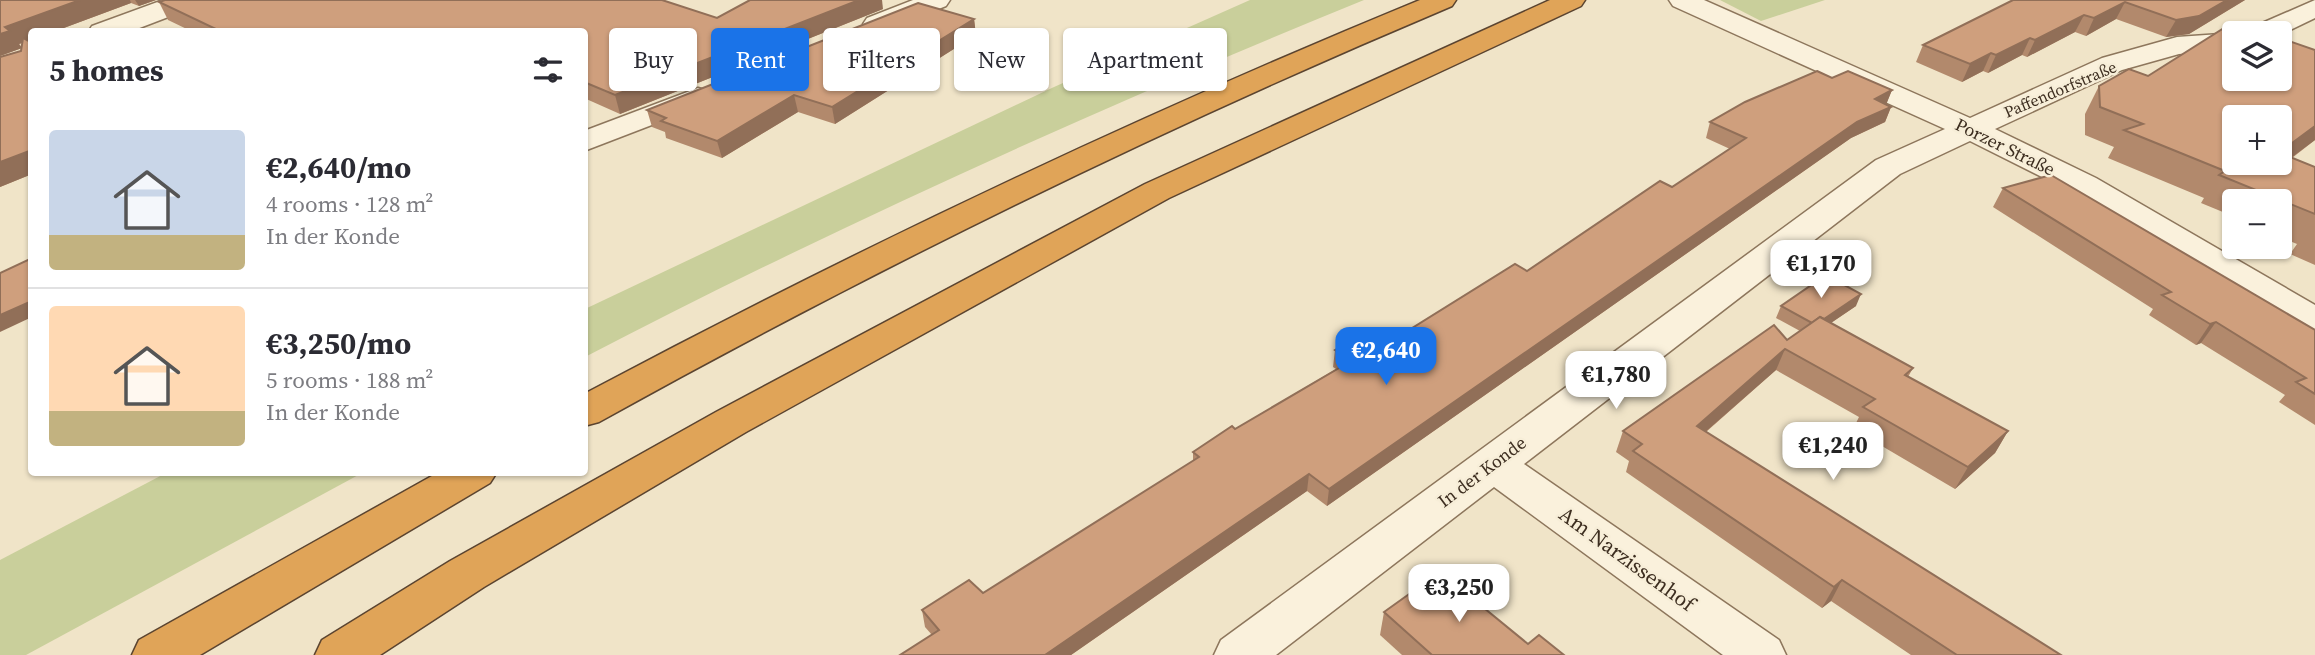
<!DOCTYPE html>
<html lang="en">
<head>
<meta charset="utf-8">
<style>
	:root { --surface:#fff; --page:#f7f7f7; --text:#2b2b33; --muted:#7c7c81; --line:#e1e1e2; --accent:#1a73e8 }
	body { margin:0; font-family:"Source Serif 4",serif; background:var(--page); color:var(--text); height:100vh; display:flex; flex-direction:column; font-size:26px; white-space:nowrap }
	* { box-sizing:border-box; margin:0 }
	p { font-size:23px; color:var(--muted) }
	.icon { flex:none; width:38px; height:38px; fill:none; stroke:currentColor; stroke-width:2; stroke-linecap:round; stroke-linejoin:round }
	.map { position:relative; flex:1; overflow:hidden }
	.drawer { position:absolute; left:28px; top:28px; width:560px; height:448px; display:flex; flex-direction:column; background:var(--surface); border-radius:7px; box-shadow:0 2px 5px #0004 }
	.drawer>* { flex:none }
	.guide { position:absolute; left:609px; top:28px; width:665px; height:63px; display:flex; gap:14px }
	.fabs { position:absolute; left:2222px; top:21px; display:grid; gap:14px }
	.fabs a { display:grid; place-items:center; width:70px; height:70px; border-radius:7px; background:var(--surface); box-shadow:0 2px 5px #0004; font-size:35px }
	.price { position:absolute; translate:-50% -60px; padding:0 16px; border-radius:14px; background:#fff; color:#222; font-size:23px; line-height:46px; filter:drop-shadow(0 2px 4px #0008) }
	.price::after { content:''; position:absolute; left:50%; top:42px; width:21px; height:16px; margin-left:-10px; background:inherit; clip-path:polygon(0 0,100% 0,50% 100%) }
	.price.selected { background:var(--accent); color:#fff }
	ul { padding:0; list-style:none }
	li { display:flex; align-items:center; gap:21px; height:175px; padding:0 21px }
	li+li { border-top:2px solid var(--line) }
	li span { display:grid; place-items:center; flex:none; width:196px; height:140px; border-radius:7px; color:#555 }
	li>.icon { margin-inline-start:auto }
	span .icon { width:84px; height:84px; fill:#fffc; stroke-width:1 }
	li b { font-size:30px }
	h2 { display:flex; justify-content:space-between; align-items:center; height:84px; padding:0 21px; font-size:30px }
	.tag { padding:0 24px; border-radius:7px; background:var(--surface); box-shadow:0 2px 5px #0004; font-size:24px; line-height:63px }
	.tag.selected { background:var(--accent); color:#fff }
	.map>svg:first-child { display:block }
</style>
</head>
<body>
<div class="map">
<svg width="2315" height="655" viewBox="0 0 2315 655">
	<rect width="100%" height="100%" fill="#f0e4c8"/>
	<g fill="#c9cf9b">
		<path d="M1250 0H1364C1099 108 839 225 585 357V309L1054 87Z"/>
		<path d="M1720 0H1825L1761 21Z"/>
		<path d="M166 473H362L26 655H0V560Z"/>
	</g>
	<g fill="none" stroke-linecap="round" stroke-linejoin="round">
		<defs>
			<g id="minor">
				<path d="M163 0H201L197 6 129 32H88L92 26Z"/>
				<path d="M913 0H950L946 6 887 30H867L863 24 867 18Z"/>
				<path d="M1669 0H1704L1970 118 2102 58 2177 37 2235 33H2238H2235V50L2179 54 2122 70 1995 129 2096 178 2315 305V333L2301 330 2072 192 1970 141 1900 174 1524 464 1779 640 1786 655H1723L1494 487 1276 655H1214L1221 640 1876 160 1945 129 1673 6Z"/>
				<path d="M2315 0V18L2280 35 2249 33 2253 27Z"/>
				<path d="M698 88 709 91 713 97 709 103 584 151V131Z"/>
			</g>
			<g id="highway">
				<path d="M1420 0H1456L1452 6C1160 129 876 268 599 422L584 426V394C857 249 1135 117 1420 0Z"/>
				<path d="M1550 0H1585L1581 6 1169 198 746 432 484 587 380 655H315L322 640 450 561 716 412 1145 184Z"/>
				<path d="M439 472H497L490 483 200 655H132L139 640Z"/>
			</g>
		</defs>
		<use href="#minor" stroke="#8d765c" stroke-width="3"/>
		<use href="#highway" stroke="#5b4430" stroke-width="3"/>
		<use href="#minor" fill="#faf1dc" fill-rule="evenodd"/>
		<use href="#highway" fill="#e0a458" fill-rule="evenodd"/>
	</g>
	<g fill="#b2896c">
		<path d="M0 0H156L139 6 131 3 53 32H32V39L28 41 32 43V174L0 187 23 43 19 44 22 48 0 56Z"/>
		<path d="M2013 0H2245L2189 34 2166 37 2116 19 2086 36 2075 32 2027 57 2022 55 1988 73 1983 71 1962 82 1916 62 1923 45Z"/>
		<path d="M159 2 717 18 883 9 620 114 584 98V32H193L168 20Z"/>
		<path d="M974 19 976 35 835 124 798 112 722 158 666 138 665 132 652 127 647 110Z"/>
		<path d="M2315 50V140L2292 158 2315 167V265L2290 254 2297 244 2280 237V201H2235V217L2201 203 2204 198 2108 158 2114 147 2085 135V114L2099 86 2148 76Z"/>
		<path d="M1832 78 1892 90 1886 104 1891 107 1885 122 1851 138 1327 506 1307 491 1071 655H900L932 635 925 627 922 610 983 593 1193 461V452L1235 429 1336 369 1333 367 1335 350 1388 343 1527 271 1672 187 1730 149 1706 138 1710 122Z"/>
		<path d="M2003 188 2315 330V425L2279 402 2285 395 2201 343 2196 345 2149 315 2153 309 1993 207Z"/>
		<path d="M1781 306H1856L1831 323 1913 368 1908 377 2008 431 1995 453 1955 489 1853 429 1859 417 1776 370 1706 432 2061 655H1911L1831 601 1822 608 1626 472 1629 461 1616 452 1623 431 1787 340 1800 331 1776 318Z"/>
		<path d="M1384 612 1528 644 1564 655H1402L1380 635Z"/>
	</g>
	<g fill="#916f58">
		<path d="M80 0H130L131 3 53 32H32V39L19 44 22 48 0 56V34L5 27Z"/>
		<path d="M135 0H156L139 6Z"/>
		<path d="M859 0H882L883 9 620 114 615 95Z"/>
		<path d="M2227 0H2245L2189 34 2166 37 2176 20Z"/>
		<path d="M2125 2 2116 19 2086 36 2094 18Z"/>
		<path d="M2084 15 2075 32 2027 57 2035 40Z"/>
		<path d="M974 19 976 35 835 124 832 107Z"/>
		<path d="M2030 38 2022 55 1988 73 1996 55Z"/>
		<path d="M1991 53 1983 71 1962 82 1970 64Z"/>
		<path d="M1892 90 1886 105 1875 99Z"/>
		<path d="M794 95 798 112 722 158 717 141Z"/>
		<path d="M1891 107 1885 122 1851 138 1327 506 1329 489 1857 122Z"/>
		<path d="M2315 126V140L2260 181 2280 163V152Z"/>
		<path d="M32 150V174L0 187V162Z"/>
		<path d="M1861 294 1856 306 1810 337 1815 325Z"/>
		<path d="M32 301V317L0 332V315Z"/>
		<path d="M2216 322 2201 343 2196 345 2210 324Z"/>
		<path d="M1785 349 1776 370 1688 447 1697 426Z"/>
		<path d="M2008 431 1995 453 1955 489 1968 467Z"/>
		<path d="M1309 474 1307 491 1071 655H1045Z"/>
		<path d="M1842 580 1831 601 1822 608 1834 587Z"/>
	</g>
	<g fill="#cf9f7d" stroke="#916f58" stroke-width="2">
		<path d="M0 0H80L5 27 10 31 0 34Z"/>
		<path d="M165 0H662L717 18 750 0H859L615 95 584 82V32H222L159 2Z"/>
		<path d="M2013 0H2227L2199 16 2176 20 2125 2 2094 18 2084 15 2035 40 2030 38 1996 55 1991 53 1970 64 1923 45Z"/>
		<path d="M918 3 974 19 832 107 794 95 717 141 661 121 666 118 647 110Z"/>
		<path d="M2246 27 2266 33H2235V79H2280V38L2315 50V126L2280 152V117H2235V163H2280V153L2315 167V214L2219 175 2225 171 2124 130 2143 124 2100 107 2099 86 2129 69 2148 76 2224 28Z"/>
		<path d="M23 38 32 43V150L0 162V57L21 51Z"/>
		<path d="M1817 71 1832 78 1848 71 1892 90 1875 99 1891 107 1857 122 1329 489 1309 474 1045 655H900L939 630 922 610 969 580 983 593 1199 457 1193 452 1232 426 1235 429 1351 361 1335 350 1369 330 1388 343 1515 264 1527 271 1660 181 1672 187 1746 138 1710 122 1745 102Z"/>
		<path d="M2051 175 2315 330V394L2296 382 2306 378 2216 322 2210 324 2162 295 2171 292 2003 188Z"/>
		<path d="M32 258V301L0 315V273Z"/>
		<path d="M1826 275 1861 294 1824 319 1820 317 1812 323 1781 306Z"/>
		<path d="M1820 317 1913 368 1905 375 2008 431 1968 467 1863 407 1875 399 1785 349 1697 426 2061 655H1957L1842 580 1834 587 1633 451 1642 444 1623 431 1774 325 1787 340Z"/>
		<path d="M1440 572 1528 644 1539 635 1564 655H1432L1384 612Z"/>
	</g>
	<g text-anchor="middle" stroke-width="5" stroke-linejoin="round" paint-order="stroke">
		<g font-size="16" fill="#3d2e20" stroke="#f7eed8">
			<text transform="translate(2060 89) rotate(-23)" y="6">Paffendorfstraße</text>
		</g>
		<g font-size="18" fill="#3d2e20" stroke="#f7eed8">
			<text transform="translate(2005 147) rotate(26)" y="6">Porzer Straße</text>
			<text transform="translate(1482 472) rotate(-37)" y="6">In der Konde</text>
		</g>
		<g font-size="21" fill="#3d2e20" stroke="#f7eed8">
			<text transform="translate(1627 559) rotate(36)" y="7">Am Narzissenhof</text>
		</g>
	</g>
</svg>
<div class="fabs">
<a><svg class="icon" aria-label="layers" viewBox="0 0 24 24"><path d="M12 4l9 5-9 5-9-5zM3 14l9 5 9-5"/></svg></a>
<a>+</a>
<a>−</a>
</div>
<b class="price" style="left:1821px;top:300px">€1,170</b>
<b class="price selected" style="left:1386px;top:387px">€2,640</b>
<b class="price" style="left:1616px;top:411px">€1,780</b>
<b class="price" style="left:1833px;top:482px">€1,240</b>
<b class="price" style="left:1459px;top:624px">€3,250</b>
<div class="guide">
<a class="tag">Buy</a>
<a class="tag selected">Rent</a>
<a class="tag">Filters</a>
<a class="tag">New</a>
<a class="tag">Apartment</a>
</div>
<section class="drawer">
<h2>5 homes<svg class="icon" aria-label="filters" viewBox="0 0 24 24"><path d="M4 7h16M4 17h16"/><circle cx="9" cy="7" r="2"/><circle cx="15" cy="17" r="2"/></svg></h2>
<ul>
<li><span style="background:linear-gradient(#c9d6e8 75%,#c2b280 0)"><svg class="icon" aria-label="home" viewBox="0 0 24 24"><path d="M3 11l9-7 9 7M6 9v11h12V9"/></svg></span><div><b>€2,640/mo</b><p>4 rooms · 128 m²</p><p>In der Konde</p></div></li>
<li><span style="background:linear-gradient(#ffd9b3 75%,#c2b280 0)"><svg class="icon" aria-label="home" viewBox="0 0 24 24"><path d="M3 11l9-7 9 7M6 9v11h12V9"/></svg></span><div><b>€3,250/mo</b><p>5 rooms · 188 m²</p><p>In der Konde</p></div></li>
</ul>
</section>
</div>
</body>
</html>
